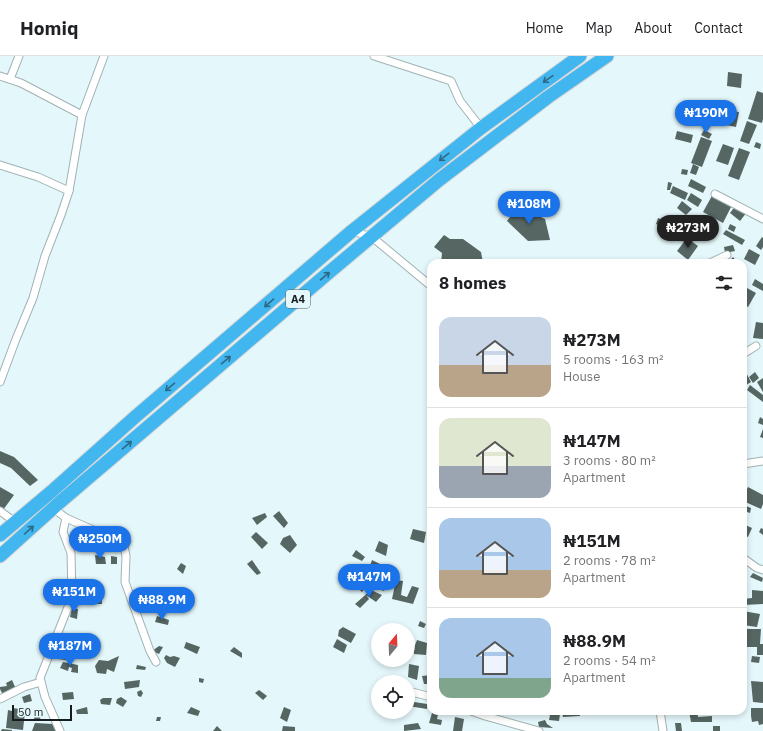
<!DOCTYPE html>
<html lang="en">
<head>
<meta charset="utf-8">
<style>
	:root { --surface:#fff; --page:#f6f6f6; --text:#202124; --muted:#757577; --line:#e0e0e0; --accent:#1a73e8 }
	body { margin:0; font-family:"IBM Plex Sans",sans-serif; background:var(--page); color:var(--text); height:100vh; display:flex; flex-direction:column; font-size:15px; white-space:nowrap }
	* { box-sizing:border-box; margin:0 }
	p { font-size:13px; color:var(--muted) }
	.icon { flex:none; width:22px; height:22px; fill:none; stroke:currentColor; stroke-width:2; stroke-linecap:round; stroke-linejoin:round }
	.map { position:relative; flex:1; overflow:hidden }
	.details { position:absolute; left:427px; top:203px; width:320px; height:456px; display:flex; flex-direction:column; background:var(--surface); border-radius:12px; box-shadow:0 2px 6px #0003 }
	.details>* { flex:none }
	.needle { width:26px; rotate:19deg }
	.buttons { position:absolute; left:371px; top:567px; display:grid; gap:8px }
	.buttons a { display:grid; place-items:center; width:44px; height:44px; border-radius:50%; background:var(--surface); box-shadow:0 2px 6px #0003; font-size:20px }
	.scale { position:absolute; left:12px; bottom:10px; width:60px; box-sizing:border-box; padding-left:4px; border:2px solid #171d1e; border-top:0; font-size:11px; line-height:14px; white-space:nowrap; color:#171d1e; -webkit-text-stroke:3px #e4f7fa; paint-order:stroke }
	.price { position:absolute; translate:-50% -34px; padding:0 9px; border-radius:14px; background:var(--accent); color:#fff; font-size:13px; line-height:26px; filter:drop-shadow(0 1px 2px #0008) }
	.price::after { content:''; position:absolute; left:50%; top:24px; width:12px; height:9px; margin-left:-6px; background:inherit; clip-path:polygon(0 0,100% 0,50% 100%) }
	.price.on { background:#222; color:#fff }
	ul { padding:0; list-style:none }
	li { display:flex; align-items:center; gap:12px; height:100px; padding:0 12px }
	li+li { border-top:1px solid var(--line) }
	li span { display:grid; place-items:center; flex:none; width:112px; height:80px; border-radius:12px; color:#555 }
	li>.icon { margin-inline-start:auto }
	span .icon { width:48px; height:48px; fill:#fffc; stroke-width:1 }
	li b { font-size:17px }
	h2 { display:flex; justify-content:space-between; align-items:center; height:48px; padding:0 12px; font-size:17px }
	header { display:flex; align-items:center; gap:24px; box-sizing:border-box; height:56px; padding:0 20px; background:var(--surface); border-bottom:1px solid var(--line) }
	header strong { font-size:19px }
	nav { display:flex; gap:22px; margin-inline-start:auto; font-size:14px }
	.map>svg:first-child { display:block }
</style>
</head>
<body>
<header>
<strong>Homiq</strong>
<nav><a>Home</a><a>Map</a><a>About</a><a>Contact</a></nav>
</header>
<div class="map">
<svg width="763" height="675" viewBox="0 0 763 675">
	<rect width="100%" height="100%" fill="#e4f7fa"/>
	<g fill="#566663">
		<path d="M728 16 742 18 741 32 727 30Z"/>
		<path d="M757 35 763 37V63L762 67 748 63Z"/>
		<path d="M716 44 734 48 732 55 739 56 736 71 712 66Z"/>
		<path d="M747 65 757 69 749 88 740 85Z"/>
		<path d="M704 74 712 78 709 83 701 79Z"/>
		<path d="M677 75 693 79 691 87 675 83Z"/>
		<path d="M701 81 712 85 702 111 691 107Z"/>
		<path d="M756 86 761 88 760 93 754 91Z"/>
		<path d="M723 88 734 92 728 109 716 105Z"/>
		<path d="M739 92 750 96 739 124 728 120Z"/>
		<path d="M693 108 699 111 696 119 690 117Z"/>
		<path d="M682 113 688 114 687 119 681 118Z"/>
		<path d="M691 123 706 131 703 137 688 130Z"/>
		<path d="M668 126 672 127 670 134H667Z"/>
		<path d="M673 130 688 137 685 144 670 137Z"/>
		<path d="M691 137 702 144 698 151 687 144Z"/>
		<path d="M713 138 732 149 723 167 703 156Z"/>
		<path d="M682 145 692 153 686 159 677 152Z"/>
		<path d="M737 148 747 156 740 165 730 157Z"/>
		<path d="M518 150 545 163 550 184 528 185 507 165Z"/>
		<path d="M658 162 675 169 673 174 656 168Z"/>
		<path d="M730 168 736 171 734 176 728 173Z"/>
		<path d="M710 169 716 170 713 178 708 176Z"/>
		<path d="M726 174 745 184 742 189 723 178Z"/>
		<path d="M444 179 450 183H463L481 196 483 207H441L442 197 434 191Z"/>
		<path d="M762 181 763 182V191L761 194 756 190Z"/>
		<path d="M687 182 698 190 688 204 677 195Z"/>
		<path d="M733 189 735 195 725 197 724 191Z"/>
		<path d="M749 193 760 199 755 209 744 203Z"/>
		<path d="M733 201 738 207H727Z"/>
		<path d="M755 223 763 228V235L752 229Z"/>
		<path d="M747 232 756 237 748 251 743 248V239Z"/>
		<path d="M756 266 763 267V283L753 282Z"/>
		<path d="M743 311 751 326 743 331Z"/>
		<path d="M755 316 759 322 753 327 749 321Z"/>
		<path d="M763 322V336L757 326Z"/>
		<path d="M750 329 763 339V346L747 334Z"/>
		<path d="M760 361 763 363V369L758 367Z"/>
		<path d="M763 373V382L760 381Z"/>
		<path d="M0 395 14 401 38 424 30 430 11 412 0 407Z"/>
		<path d="M0 431 14 439 3 454 0 452Z"/>
		<path d="M748 431 763 439V448L761 453 743 445V441Z"/>
		<path d="M746 450 751 452 750 457 744 455Z"/>
		<path d="M279 455 288 467 284 472 273 460Z"/>
		<path d="M265 457 267 461 257 469 252 462Z"/>
		<path d="M743 468 752 472 748 481 743 479Z"/>
		<path d="M761 472 763 473V479L759 476Z"/>
		<path d="M413 473 426 476 424 487 410 483Z"/>
		<path d="M256 476 268 487 262 493 251 481Z"/>
		<path d="M290 479 297 489 290 497 280 488 283 482Z"/>
		<path d="M379 485 388 489 386 500 375 495Z"/>
		<path d="M356 494 365 501 362 505 352 500Z"/>
		<path d="M95 499 105 501 106 508H96Z"/>
		<path d="M111 500 117 501V508H111Z"/>
		<path d="M252 504 261 517 257 519 247 508Z"/>
		<path d="M372 504 382 509 378 517 369 513Z"/>
		<path d="M181 507 186 510 183 518 177 513Z"/>
		<path d="M359 508 366 524 362 522 354 510Z"/>
		<path d="M385 509 395 514 384 535 374 531Z"/>
		<path d="M753 517 763 522 762 526 750 521Z"/>
		<path d="M356 520 366 530 362 536 349 524Z"/>
		<path d="M396 524 403 525 401 539 407 541 412 530 419 532 413 548 392 543Z"/>
		<path d="M96 533H101L102 548H94L93 543 95 540 98 541Z"/>
		<path d="M371 534 382 539 376 546 366 539 369 543 360 552 355 548Z"/>
		<path d="M752 534 763 535V548L743 549V543L752 542Z"/>
		<path d="M72 552 78 553 77 563 70 561Z"/>
		<path d="M743 555 760 558 757 571 743 569Z"/>
		<path d="M157 560 169 564 168 569 155 566Z"/>
		<path d="M420 565 426 568 424 572 418 570Z"/>
		<path d="M343 571 356 578 351 587 338 580 339 574Z"/>
		<path d="M746 573H761L760 588H763V599H757V591H745Z"/>
		<path d="M337 583 347 589 344 597 333 591Z"/>
		<path d="M417 584 427 587 426 599 414 598 413 593 408 591V587L415 589Z"/>
		<path d="M186 586 200 591 197 598 184 592Z"/>
		<path d="M159 590 163 591 159 598 152 595Z"/>
		<path d="M234 591 242 597V602L230 595Z"/>
		<path d="M61 593 67 594 66 604 58 603Z"/>
		<path d="M166 599 170 601 174 600 180 602 175 611 167 607 164 602Z"/>
		<path d="M119 600 114 616 107 613 106 618 97 617 95 610 99 604 108 605Z"/>
		<path d="M752 600 760 601 759 607 751 606Z"/>
		<path d="M63 606 78 609V617L71 616 72 612 69 611 68 615 60 612Z"/>
		<path d="M409 608 419 610 417 624 408 621Z"/>
		<path d="M137 609 146 611 145 614 136 613Z"/>
		<path d="M431 619V628H424L422 620Z"/>
		<path d="M199 622 204 623 203 627 199 626Z"/>
		<path d="M12 624 16 633 3 639 0 633V631L7 630 6 627Z"/>
		<path d="M140 624 139 631 125 633 124 626Z"/>
		<path d="M751 625 763 626V647L753 646Z"/>
		<path d="M141 634 143 637 141 641 138 640 137 636Z"/>
		<path d="M259 634 267 640 263 644 255 637Z"/>
		<path d="M73 636 74 643 63 644 62 637Z"/>
		<path d="M30 638 32 645 24 647 22 641Z"/>
		<path d="M121 641 127 645 123 651 116 647 117 643Z"/>
		<path d="M103 642H112L110 649 101 648 100 644Z"/>
		<path d="M408 645 427 648V653L408 650Z"/>
		<path d="M87 651 88 658H77L76 654Z"/>
		<path d="M191 651 200 655 198 660 187 657Z"/>
		<path d="M284 651 291 654 287 666 280 662Z"/>
		<path d="M12 652 20 653V656H25L23 674 6 672 8 654 12 655Z"/>
		<path d="M751 652H763V668L759 669 758 665 752 666 751 660Z"/>
		<path d="M36 653 41 655 40 665 34 663Z"/>
		<path d="M562 655H579L580 660 563 661Z"/>
		<path d="M689 655H697L698 661 712 660V666H691Z"/>
		<path d="M432 657 438 658 437 663 442 664 441 669 429 667Z"/>
		<path d="M560 658 559 665 549 664 550 659Z"/>
		<path d="M157 661H161L160 665H156Z"/>
		<path d="M455 661 464 663 462 675H453Z"/>
		<path d="M545 664 547 668 553 672 539 671 538 666Z"/>
		<path d="M35 667 54 668 58 675H32Z"/>
		<path d="M418 667 421 673 404 675V669Z"/>
		<path d="M675 667H681L682 675H676Z"/>
		<path d="M217 670 222 675H213Z"/>
		<path d="M283 670 295 671V675H282Z"/>
		<rect x="713" y="670" width="7" height="5"/>
		<path d="M2 673 12 674V675H1Z"/>
	</g>
	<g fill="none" stroke-linecap="round" stroke-linejoin="round">
		<defs>
			<g id="street">
				<path d="M374 0 451 25 460 45 481 72"/>
				<path d="M0 20 21 27 82 59"/>
				<path d="M10 23 19 0"/>
				<path d="M0 109 38 121 69 135"/>
				<path d="M715 138 763 163"/>
				<path d="M352 175 372 181 431 230"/>
				<path d="M710 207 727 199"/>
				<path d="M743 298 756 290"/>
				<path d="M0 326 16 283 33 242 45 200 61 159 69 135 82 59 104 0"/>
				<path d="M743 408 763 405"/>
				<path d="M53 452 66 462 63 476 71 497 72 541 40 622 45 641 60 675"/>
				<path d="M0 455 15 466"/>
				<path d="M66 462 107 480 127 485 124 490 126 500 125 526 150 595 156 606"/>
				<path d="M743 502 757 512 763 514"/>
				<path d="M408 635 431 641"/>
				<path d="M0 643 24 631 41 626"/>
				<path d="M471 655 485 660 539 675"/>
				<path d="M660 655 663 675"/>
			</g>
			<g id="highway">
				<path d="M0 479 51 436 135 361 352 175 481 72 580 0"/>
				<path d="M0 500 60 446 327 218 439 124 548 41 607 0"/>
			</g>
		</defs>
		<use href="#street" stroke="#a0b2b4" stroke-width="9"/>
		<use href="#highway" stroke="#d5d6d6" stroke-width="15"/>
		<use href="#street" stroke="#fff" stroke-width="7"/>
		<use href="#highway" stroke="#42b6ef" stroke-width="13"/>
	</g>
	<defs><path id="oneway-shaft" d="M-6 0H5M1.5-3L5.5 0L1.5 3" fill="none" stroke-width="1.6" stroke-linecap="round" stroke-linejoin="round"/></defs>
	<g stroke="#2c6a86">
		<use href="#oneway-shaft" transform="translate(548 23) rotate(145)"/>
		<use href="#oneway-shaft" transform="translate(444 101) rotate(142)"/>
		<use href="#oneway-shaft" transform="translate(325 220) rotate(-40)"/>
		<use href="#oneway-shaft" transform="translate(269 247) rotate(139)"/>
		<use href="#oneway-shaft" transform="translate(226 304) rotate(-40)"/>
		<use href="#oneway-shaft" transform="translate(170 331) rotate(140)"/>
		<use href="#oneway-shaft" transform="translate(127 389) rotate(-40)"/>
		<use href="#oneway-shaft" transform="translate(29 474) rotate(-42)"/>
	</g>
	<g text-anchor="middle" stroke-width="4" stroke-linejoin="round" paint-order="stroke">
		<rect fill="#e4f7fa" stroke="#545e60" stroke-width="1" x="286" y="234" width="24" height="18" rx="3"/>
		<g font-size="11" font-weight="bold" fill="#171d1e">
			<text x="298" y="247">A4</text>
		</g>
	</g>
</svg>
<div class="buttons">
<a><svg class="needle" viewBox="-14 -14 28 28"><path d="M0-13l5 13h-10z" fill="#e53935"/><path d="M0 13l5-13h-10z" fill="#757577"/></svg></a>
<a><svg class="icon" aria-label="locate" viewBox="0 0 24 24"><circle cx="12" cy="12" r="6"/><path d="M12 2v4M12 18v4M2 12h4M18 12h4"/></svg></a>
</div>
<div class="scale">50 m</div>
<b class="price" style="left:706px;top:78px">₦190M</b>
<b class="price" style="left:529px;top:169px">₦108M</b>
<b class="price on" style="left:688px;top:193px">₦273M</b>
<b class="price" style="left:100px;top:504px">₦250M</b>
<b class="price" style="left:369px;top:542px">₦147M</b>
<b class="price" style="left:74px;top:557px">₦151M</b>
<b class="price" style="left:162px;top:565px">₦88.9M</b>
<b class="price" style="left:70px;top:611px">₦187M</b>
<section class="details">
<h2>8 homes<svg class="icon" aria-label="filters" viewBox="0 0 24 24"><path d="M4 7h16M4 17h16"/><circle cx="9" cy="7" r="2"/><circle cx="15" cy="17" r="2"/></svg></h2>
<ul>
<li><span style="background:linear-gradient(#c9d6e8 60%,#b9a48a 0)"><svg class="icon" aria-label="home" viewBox="0 0 24 24"><path d="M3 11l9-7 9 7M6 9v11h12V9"/></svg></span><div><b>₦273M</b><p>5 rooms · 163 m²</p><p>House</p></div></li>
<li><span style="background:linear-gradient(#dfe7d0 60%,#9aa5b1 0)"><svg class="icon" aria-label="home" viewBox="0 0 24 24"><path d="M3 11l9-7 9 7M6 9v11h12V9"/></svg></span><div><b>₦147M</b><p>3 rooms · 80 m²</p><p>Apartment</p></div></li>
<li><span style="background:linear-gradient(#a9c7e8 65%,#b9a48a 0)"><svg class="icon" aria-label="home" viewBox="0 0 24 24"><path d="M3 11l9-7 9 7M6 9v11h12V9"/></svg></span><div><b>₦151M</b><p>2 rooms · 78 m²</p><p>Apartment</p></div></li>
<li><span style="background:linear-gradient(#a9c7e8 75%,#7fa58c 0)"><svg class="icon" aria-label="home" viewBox="0 0 24 24"><path d="M3 11l9-7 9 7M6 9v11h12V9"/></svg></span><div><b>₦88.9M</b><p>2 rooms · 54 m²</p><p>Apartment</p></div></li>
</ul>
</section>
</div>
</body>
</html>
